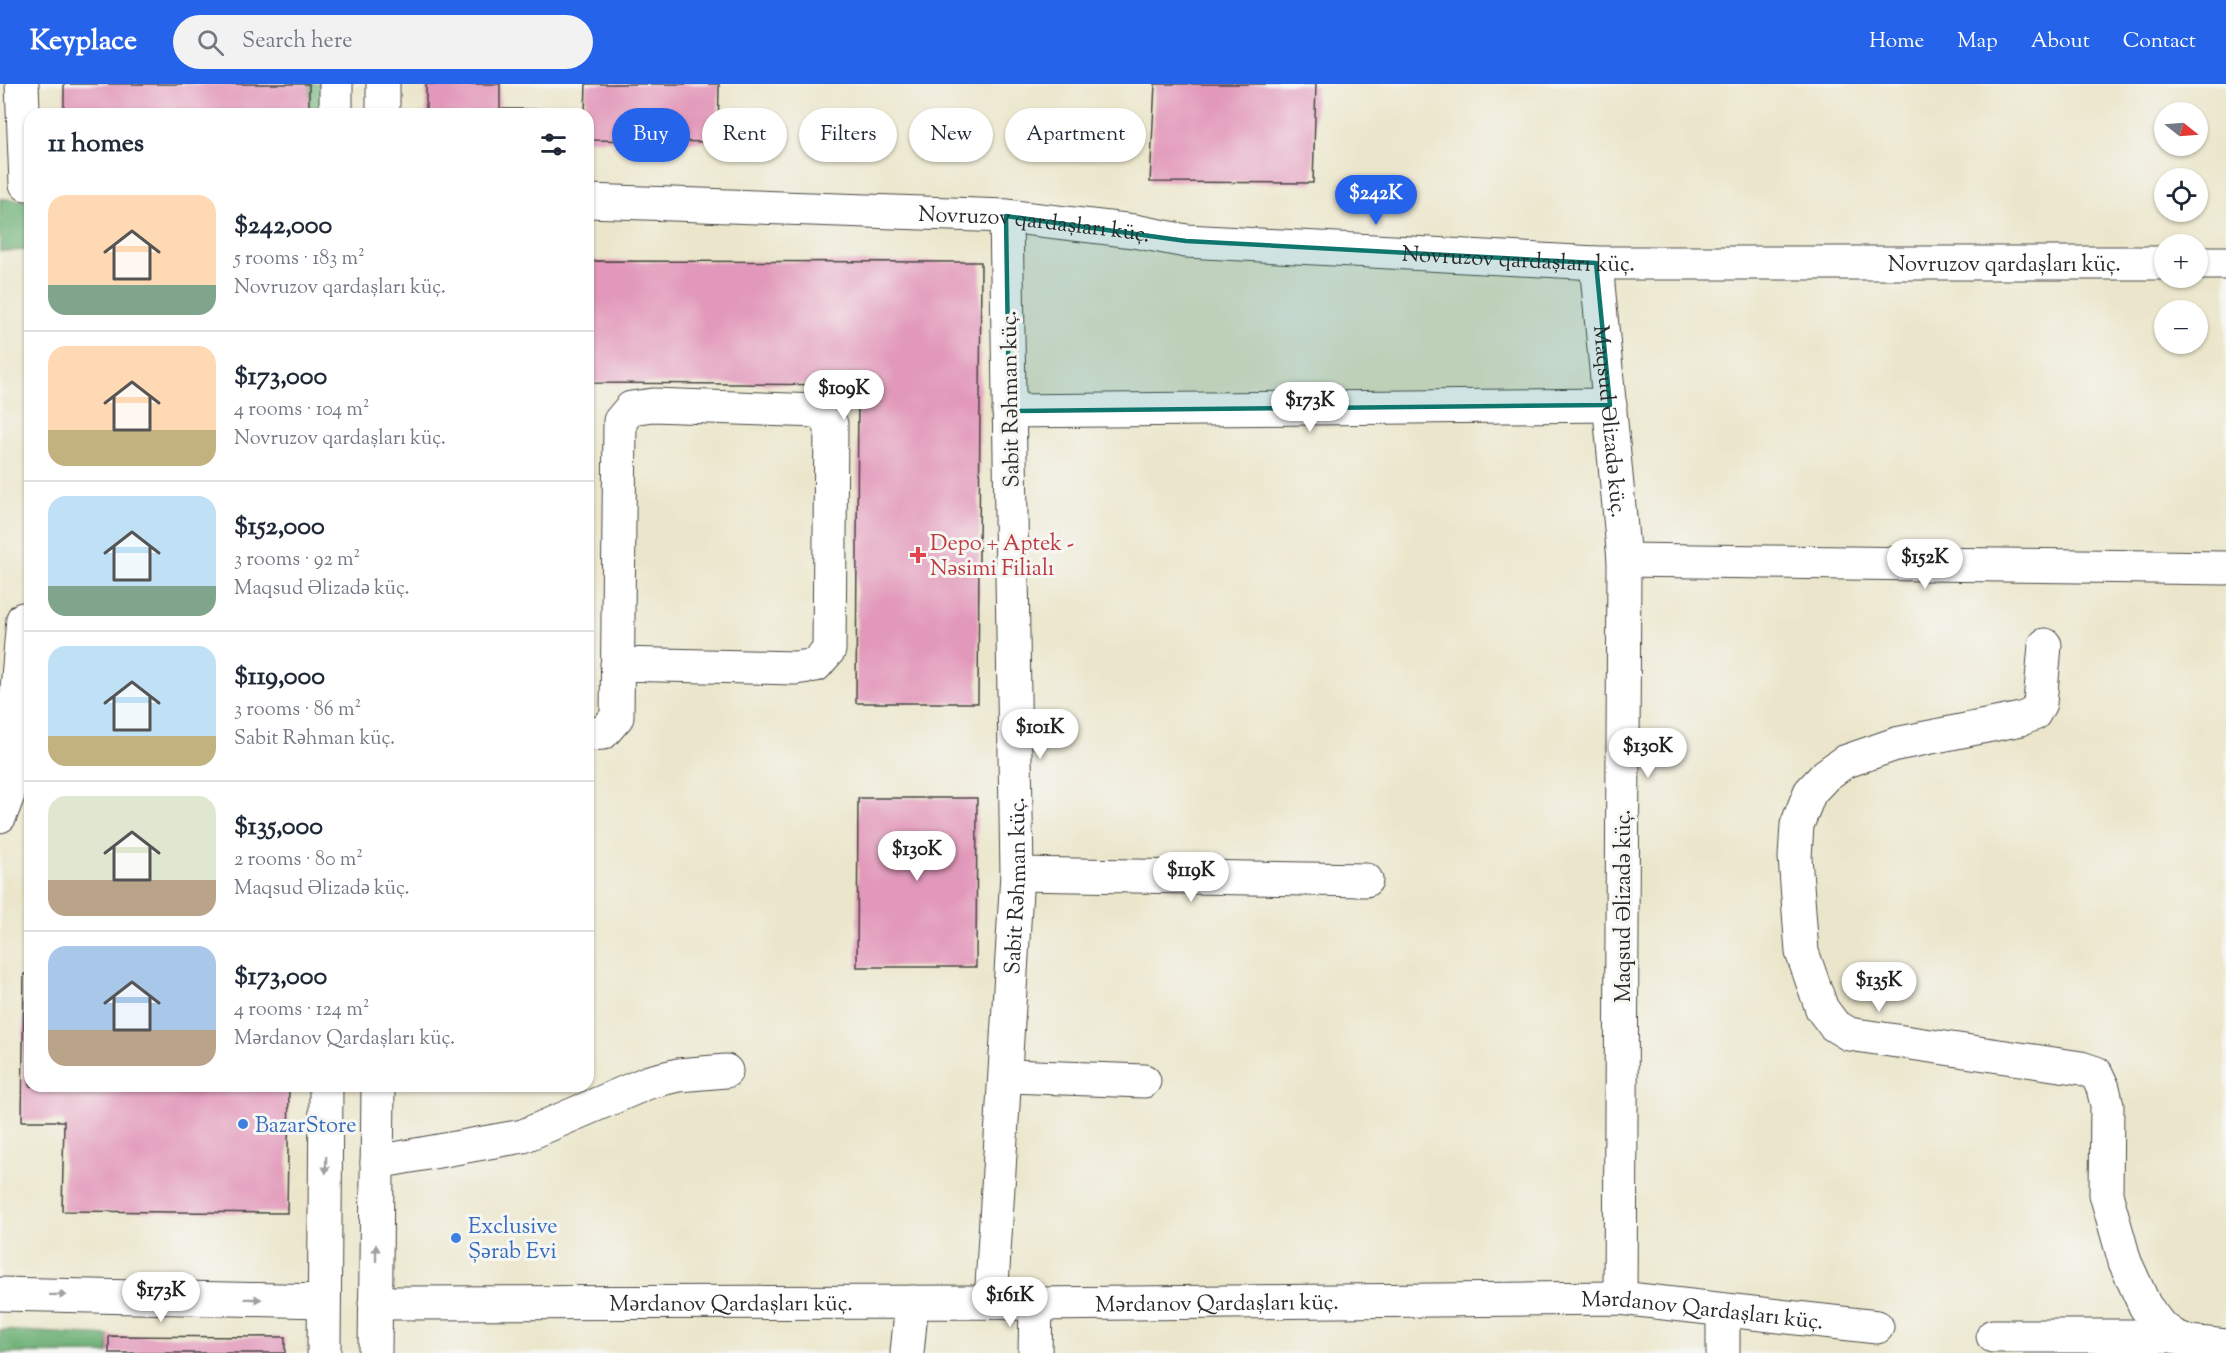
<!DOCTYPE html>
<html lang="en">
<head>
<meta charset="utf-8">
<style>
	:root { --surface:#fff; --page:#f2f2f3; --text:#1f2937; --muted:#747a83; --line:#e0e1e3; --accent:#2563eb }
	body { margin:0; font-family:"Sorts Mill Goudy",serif; background:var(--page); color:var(--text); height:100vh; display:flex; flex-direction:column; font-size:22px; white-space:nowrap }
	* { box-sizing:border-box; margin:0 }
	p { font-size:20px; color:var(--muted) }
	.icon { flex:none; width:33px; height:33px; fill:none; stroke:currentColor; stroke-width:2; stroke-linecap:round; stroke-linejoin:round }
	.map { position:relative; flex:1; overflow:hidden }
	.side { position:absolute; left:24px; top:24px; width:570px; height:984px; display:flex; flex-direction:column; background:var(--surface); border-radius:18px; box-shadow:0 2px 4px #0004 }
	.side>* { flex:none }
	.top-card { position:absolute; left:612px; top:24px; width:570px; height:54px; display:flex; gap:12px }
	.needle { width:39px; rotate:107deg }
	.controls { position:absolute; left:2154px; top:18px; display:grid; gap:12px }
	.controls a { display:grid; place-items:center; width:54px; height:54px; border-radius:50%; background:var(--surface); box-shadow:0 2px 4px #0004; font-size:30px }
	.price { position:absolute; translate:-50% -51px; padding:0 14px; border-radius:21px; background:#fff; color:#222; font-size:20px; line-height:39px; filter:drop-shadow(0 2px 3px #0008) }
	.price::after { content:''; position:absolute; left:50%; top:36px; width:18px; height:14px; margin-left:-9px; background:inherit; clip-path:polygon(0 0,100% 0,50% 100%) }
	.price.current { background:var(--accent); color:#fff }
	ul { padding:0; list-style:none }
	li { display:flex; align-items:center; gap:18px; height:150px; padding:0 24px }
	li+li { border-top:2px solid var(--line) }
	li span { display:grid; place-items:center; flex:none; width:168px; height:120px; border-radius:18px; color:#555 }
	li>.icon { margin-inline-start:auto }
	span .icon { width:72px; height:72px; fill:#fffc; stroke-width:1 }
	li b { font-size:26px }
	h2 { display:flex; justify-content:space-between; align-items:center; height:72px; padding:0 24px; font-size:26px }
	.chip { padding:0 21px; border-radius:27px; background:var(--surface); box-shadow:0 2px 4px #0004; font-size:21px; line-height:54px }
	.chip.current { background:var(--accent); color:#fff }
	header { display:flex; align-items:center; gap:36px; box-sizing:border-box; height:84px; padding:0 30px; background:var(--accent); color:#fff }
	header strong { font-size:28px }
	nav { display:flex; gap:33px; margin-inline-start:auto; font-size:21px }
	.search { width:420px; height:54px; background:var(--page); display:flex; align-items:center; gap:15px; box-sizing:border-box; padding:0 21px; border-radius:33px; color:var(--muted); font-size:22px }
	.map>svg:first-child { display:block }
</style>
</head>
<body>
<header>
<strong>Keyplace</strong>
<div class="search"><svg class="icon" aria-label="search" viewBox="0 0 24 24"><circle cx="10" cy="10" r="6"/><path d="M15 15l6 6"/></svg>Search here</div>
<nav><a>Home</a><a>Map</a><a>About</a><a>Contact</a></nav>
</header>
<div class="map">
<svg width="2226" height="1269" viewBox="0 0 2226 1269">
	<rect width="100%" height="100%" fill="#f6f6f2"/>
	<filter id="ink" filterUnits="userSpaceOnUse"><feTurbulence type="fractalNoise" baseFrequency=".0167" numOctaves="2"/><feDisplacementMap in="SourceGraphic" scale="12" xChannelSelector="R" yChannelSelector="G"/><feConvolveMatrix kernelMatrix="1 2 1 2 8 2 1 2 1" color-interpolation-filters="sRGB"/></filter>
	<filter id="wash" filterUnits="userSpaceOnUse"><feTurbulence type="fractalNoise" baseFrequency=".008" numOctaves="4" result="noise"/><feDisplacementMap in="SourceGraphic" scale="24" xChannelSelector="R" yChannelSelector="G"/><feGaussianBlur stdDeviation="1.35" result="paint"/><feColorMatrix in="noise" values="0 0 0 0 0 0 0 0 0 0 0 0 0 0 0 0 0 1.4 0 .05"/><feComposite in="paint" operator="in"/></filter>
	<g filter="url(#wash)">
		<rect width="100%" height="100%" fill="#ebe6cb"/>
		<g fill="#6cb074" stroke="#4c6e50" stroke-width="1.5">
			<rect x="309" y="0" width="14" height="30"/>
			<path d="M0 115 30 116V166L0 167Z"/>
			<path d="M0 1246 109 1252V1269H0Z"/>
		</g>
		<g id="blocks">
			<g fill="#e298ba">
				<rect x="64" y="0" width="245" height="30"/>
				<path d="M426 0H500V25H545V30H426Z"/>
				<path d="M586 0H719L718 58 588 56V30H585Z"/>
				<path d="M1155 0H1316L1313 99 1150 98Z"/>
				<path d="M588 177 981 178 978 619H856L858 301 588 299Z"/>
				<path d="M858 714H977L976 883H857Z"/>
				<path d="M24 890H30V1002H289L287 1129 62 1127 64 1037H22Z"/>
				<path d="M109 1252 285 1253V1269H109Z"/>
			</g>
		</g>
	</g>
	<g filter="url(#ink)">
		<use href="#blocks" fill-opacity="0" stroke="#484743" stroke-width="1.5"/>
		<g fill="none" stroke-linecap="round" stroke-linejoin="round">
			<defs>
				<g id="minor">
					<path d="M22 0 26 100"/>
					<path id="s1" d="M588 117 1006 132 1134 147 1186 157 1596 179H2164"/>
					<path id="s2" d="M1596 179 1624 476 1620 1214"/>
					<path d="M2198 179H2226"/>
					<path d="M1009 327 1610 321"/>
					<path d="M1624 476 2226 484"/>
					<path d="M2045 561 2040 619 2034 630 2021 635 1896 660 1844 678 1826 691 1810 708 1797 741 1795 773 1802 868 1822 925 1834 941 1849 950 2081 984 2096 989 2103 1004 2107 1021 2106 1110 2125 1178 2145 1222 2160 1242 2174 1252 2189 1258 2226 1262"/>
					<path d="M588 650 603 649 617 633 620 337 631 324 653 321 818 327 831 340 829 566 816 581 795 584 617 580"/>
					<path d="M0 732 8 711 23 535"/>
					<path d="M1017 790 1366 796"/>
					<path d="M1006 992 1144 997"/>
					<path d="M377 1078 523 1052 649 998 678 991 726 987"/>
					<path d="M0 1210 324 1217"/>
					<path id="s3" d="M991 1218 1017 790 1006 132"/>
					<path id="s4" d="M375 1219 991 1218 1036 1220 1620 1214 1877 1243"/>
					<path d="M1723 1226V1269"/>
					<path d="M1993 1252H2174"/>
					<path d="M907 1269 912 1218"/>
					<path d="M1035 1269 1036 1220"/>
				</g>
				<g id="major">
					<path d="M336 30V0"/>
					<path d="M383 30V0"/>
					<path d="M324 1269 326 1002"/>
					<path d="M375 1269 378 1002"/>
				</g>
			</defs>
			<use href="#minor" stroke="#484743" stroke-width="35"/>
			<use href="#major" stroke="#484743" stroke-width="35"/>
			<use href="#minor" stroke="#fff" stroke-width="33"/>
			<use href="#major" stroke="#fff" stroke-width="33"/>
		</g>
		<defs><path id="oneway-solid" d="M-6-.8H1V-3.2L6.5 0L1 3.2V.8H-6Z" transform="scale(1.5)"/></defs>
		<g fill="#a0a0a0">
			<use href="#oneway-solid" transform="translate(326 1081) rotate(91)"/>
			<use href="#oneway-solid" transform="translate(376 1169) rotate(-90)"/>
			<use href="#oneway-solid" transform="translate(58 1211) rotate(1)"/>
			<use href="#oneway-solid" transform="translate(253 1215) rotate(1)"/>
		</g>
	</g>
	<path fill="#0f766e" fill-opacity="0.2" stroke="#0f766e" stroke-width="4.5" stroke-linejoin="round" d="M1006 132 1186 157 1596 179 1610 321 1009 327Z"/>
	<path fill="#e0444e" stroke="#f6f6f2" stroke-width="2" d="M915 462h6v6h6v6h-6v6h-6v-6h-6v-6h6z"/>
	<g fill="#3f7fe0" stroke="#f6f6f2" stroke-width="2">
		<circle cx="243" cy="1040" r="6"/>
		<circle cx="456" cy="1154" r="6"/>
	</g>
	<g text-anchor="middle" stroke-width="6" stroke-linejoin="round" paint-order="stroke">
		<g font-size="22" fill="#2b2b2b" stroke="#f6f6f2">
			<text dy="8" stroke="none"><textPath href="#s1" startOffset="447">Novruzov qardaşları küç.</textPath></text>
			<text dy="8" stroke="none"><textPath href="#s1" startOffset="933">Novruzov qardaşları küç.</textPath></text>
			<text dy="8" stroke="none"><textPath href="#s1" startOffset="1419">Novruzov qardaşları küç.</textPath></text>
			<text transform="translate(1009 315) rotate(-91)" y="8">Sabit Rəhman küç.</text>
			<text dy="8" stroke="none"><textPath href="#s2" startOffset="159">Maqsud Əlizadə küç.</textPath></text>
			<text dy="8" stroke="none"><textPath href="#s3" startOffset="417">Sabit Rəhman küç.</textPath></text>
			<text transform="translate(1622 822) rotate(-90)" y="8">Maqsud Əlizadə küç.</text>
			<text dy="8" stroke="none"><textPath href="#s4" startOffset="356">Mərdanov Qardaşları küç.</textPath></text>
			<text dy="8" stroke="none"><textPath href="#s4" startOffset="842">Mərdanov Qardaşları küç.</textPath></text>
			<text dy="8" stroke="none"><textPath href="#s4" startOffset="1328">Mərdanov Qardaşları küç.</textPath></text>
		</g>
		<g font-size="22" fill="#be3a42" stroke="#f6f6f2" text-anchor="start">
			<text x="930" y="466">Depo + Aptek -<tspan x="930" dy="25">Nəsimi Filialı</tspan></text>
		</g>
		<g font-size="22" fill="#366cbe" stroke="#f6f6f2" text-anchor="start">
			<text x="255" y="1048">BazarStore</text>
			<text x="468" y="1149">Exclusive<tspan x="468" dy="25">Şərab Evi</tspan></text>
		</g>
	</g>
</svg>
<div class="controls">
<a><svg class="needle" viewBox="-14 -14 28 28"><path d="M0-13l5 13h-10z" fill="#e53935"/><path d="M0 13l5-13h-10z" fill="#747a83"/></svg></a>
<a><svg class="icon" aria-label="locate" viewBox="0 0 24 24"><circle cx="12" cy="12" r="6"/><path d="M12 2v4M12 18v4M2 12h4M18 12h4"/></svg></a>
<a>+</a>
<a>−</a>
</div>
<b class="price current" style="left:1376px;top:142px">$242K</b>
<b class="price" style="left:844px;top:337px">$109K</b>
<b class="price" style="left:1310px;top:349px">$173K</b>
<b class="price" style="left:1925px;top:506px">$152K</b>
<b class="price" style="left:1040px;top:676px">$101K</b>
<b class="price" style="left:1648px;top:695px">$130K</b>
<b class="price" style="left:917px;top:798px">$130K</b>
<b class="price" style="left:1191px;top:819px">$119K</b>
<b class="price" style="left:1879px;top:929px">$135K</b>
<b class="price" style="left:161px;top:1239px">$173K</b>
<b class="price" style="left:1010px;top:1244px">$161K</b>
<div class="top-card">
<a class="chip current">Buy</a>
<a class="chip">Rent</a>
<a class="chip">Filters</a>
<a class="chip">New</a>
<a class="chip">Apartment</a>
</div>
<section class="side">
<h2>11 homes<svg class="icon" aria-label="filters" viewBox="0 0 24 24"><path d="M4 7h16M4 17h16"/><circle cx="9" cy="7" r="2"/><circle cx="15" cy="17" r="2"/></svg></h2>
<ul>
<li><span style="background:linear-gradient(#ffd9b3 75%,#7fa58c 0)"><svg class="icon" aria-label="home" viewBox="0 0 24 24"><path d="M3 11l9-7 9 7M6 9v11h12V9"/></svg></span><div><b>$242,000</b><p>5 rooms · 183 m²</p><p>Novruzov qardaşları küç.</p></div></li>
<li><span style="background:linear-gradient(#ffd9b3 70%,#c2b280 0)"><svg class="icon" aria-label="home" viewBox="0 0 24 24"><path d="M3 11l9-7 9 7M6 9v11h12V9"/></svg></span><div><b>$173,000</b><p>4 rooms · 104 m²</p><p>Novruzov qardaşları küç.</p></div></li>
<li><span style="background:linear-gradient(#bfe0f5 75%,#7fa58c 0)"><svg class="icon" aria-label="home" viewBox="0 0 24 24"><path d="M3 11l9-7 9 7M6 9v11h12V9"/></svg></span><div><b>$152,000</b><p>3 rooms · 92 m²</p><p>Maqsud Əlizadə küç.</p></div></li>
<li><span style="background:linear-gradient(#bfe0f5 75%,#c2b280 0)"><svg class="icon" aria-label="home" viewBox="0 0 24 24"><path d="M3 11l9-7 9 7M6 9v11h12V9"/></svg></span><div><b>$119,000</b><p>3 rooms · 86 m²</p><p>Sabit Rəhman küç.</p></div></li>
<li><span style="background:linear-gradient(#dfe7d0 70%,#b9a48a 0)"><svg class="icon" aria-label="home" viewBox="0 0 24 24"><path d="M3 11l9-7 9 7M6 9v11h12V9"/></svg></span><div><b>$135,000</b><p>2 rooms · 80 m²</p><p>Maqsud Əlizadə küç.</p></div></li>
<li><span style="background:linear-gradient(#a9c7e8 70%,#b9a48a 0)"><svg class="icon" aria-label="home" viewBox="0 0 24 24"><path d="M3 11l9-7 9 7M6 9v11h12V9"/></svg></span><div><b>$173,000</b><p>4 rooms · 124 m²</p><p>Mərdanov Qardaşları küç.</p></div></li>
</ul>
</section>
</div>
</body>
</html>
